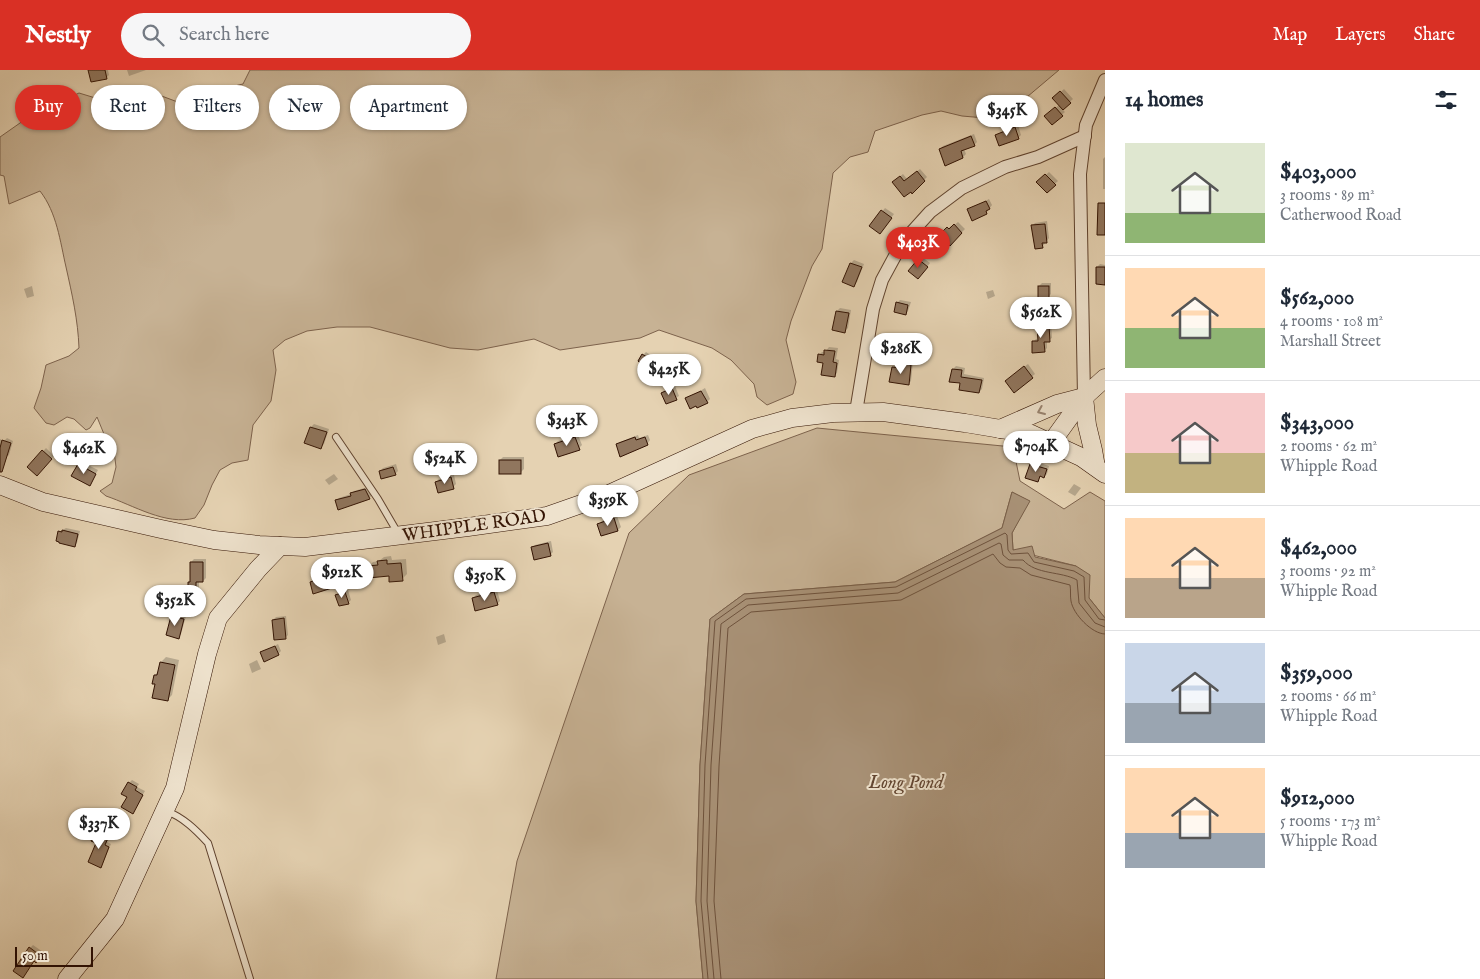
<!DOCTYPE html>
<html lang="en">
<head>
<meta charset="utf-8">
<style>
	:root { --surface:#fff; --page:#f6f6f7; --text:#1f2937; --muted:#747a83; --line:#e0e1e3; --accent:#d93025 }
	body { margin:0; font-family:"IM FELL English",serif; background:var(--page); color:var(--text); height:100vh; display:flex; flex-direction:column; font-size:19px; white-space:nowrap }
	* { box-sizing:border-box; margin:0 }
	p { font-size:16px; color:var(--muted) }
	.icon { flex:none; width:28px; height:28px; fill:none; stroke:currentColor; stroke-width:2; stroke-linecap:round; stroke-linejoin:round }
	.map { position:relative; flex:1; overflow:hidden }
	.sheet { display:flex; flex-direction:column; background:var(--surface); width:375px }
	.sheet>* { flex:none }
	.banner { position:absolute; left:15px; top:15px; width:475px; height:45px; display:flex; gap:10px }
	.scale { position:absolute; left:15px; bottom:12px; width:78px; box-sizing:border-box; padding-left:5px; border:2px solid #331303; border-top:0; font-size:14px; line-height:18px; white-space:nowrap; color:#331303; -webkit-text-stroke:4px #eee2cd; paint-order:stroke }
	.price { position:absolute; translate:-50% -42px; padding:0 11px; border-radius:18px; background:#fff; color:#222; font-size:16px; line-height:32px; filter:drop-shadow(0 1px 2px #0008) }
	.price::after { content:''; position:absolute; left:50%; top:30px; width:15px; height:11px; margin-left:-8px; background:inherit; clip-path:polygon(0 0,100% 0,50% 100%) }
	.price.current { background:var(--accent); color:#fff }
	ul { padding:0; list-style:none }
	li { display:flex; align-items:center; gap:15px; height:125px; padding:0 20px }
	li+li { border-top:1px solid var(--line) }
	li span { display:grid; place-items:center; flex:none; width:140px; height:100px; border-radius:0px; color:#555 }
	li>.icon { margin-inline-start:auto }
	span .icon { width:60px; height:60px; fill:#fffc; stroke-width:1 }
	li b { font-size:21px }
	h2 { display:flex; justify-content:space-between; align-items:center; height:60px; padding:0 20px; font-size:21px }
	.chip { padding:0 18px; border-radius:22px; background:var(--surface); box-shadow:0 1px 4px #0004; font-size:18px; line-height:45px }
	.chip.current { background:var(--accent); color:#fff }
	header { display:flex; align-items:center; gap:30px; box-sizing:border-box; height:70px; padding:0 25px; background:var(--accent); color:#fff }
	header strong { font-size:24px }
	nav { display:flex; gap:28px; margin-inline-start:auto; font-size:18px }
	.search { width:350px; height:45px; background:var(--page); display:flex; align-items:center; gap:12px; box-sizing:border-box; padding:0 18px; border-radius:28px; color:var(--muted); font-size:19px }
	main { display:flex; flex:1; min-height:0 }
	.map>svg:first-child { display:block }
</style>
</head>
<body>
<header>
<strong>Nestly</strong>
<div class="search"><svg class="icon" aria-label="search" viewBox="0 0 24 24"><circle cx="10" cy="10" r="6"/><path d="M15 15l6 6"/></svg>Search here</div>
<nav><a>Map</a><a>Layers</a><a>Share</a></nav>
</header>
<main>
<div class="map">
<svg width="1105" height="909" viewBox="0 0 1105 909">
	<rect width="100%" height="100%" fill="#e5d2b2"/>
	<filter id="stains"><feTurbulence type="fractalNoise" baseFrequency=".004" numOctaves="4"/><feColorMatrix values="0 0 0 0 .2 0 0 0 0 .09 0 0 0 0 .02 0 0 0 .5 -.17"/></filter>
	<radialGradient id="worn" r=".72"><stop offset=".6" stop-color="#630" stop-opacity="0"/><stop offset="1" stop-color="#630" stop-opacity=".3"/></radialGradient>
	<g fill="#c7b294" stroke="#7d624c">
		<path d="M250 0H1059L1008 43 985 48 962 46 941 41 922 45 875 61 868 82 850 87 833 103 822 179 812 196 791 251 786 270 796 312 793 324 767 335 757 327 754 314 731 290 712 278 659 260 640 268 560 280 534 269 478 280 450 278 370 257H337L307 261 285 270 273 280 276 300 271 331 253 355 248 390 232 393 220 400 212 415 204 435 195 448C166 456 133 435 106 426L100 421 112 413 116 397 114 381 106 369 97 347 90 358 86 360 74 349 67 347 54 355 46 353 34 338 41 318 46 295 69 286 79 278C78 250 72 224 66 197 60 171 57 143 40 121L9 134 4 106 0 105V67L30 46 79 23 125 37 159 25 199 40 232 26 230 17 243 14Z"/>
		<path d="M817 358 1013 377 1020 411 1064 439 1090 422 1105 431V548L1089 528 1076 496 1013 480 1012 463 1029 431 1012 422 1002 458 895 512 744 524 710 549 700 695 696 831 703 909H496L517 791 629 463 689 405Z"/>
	</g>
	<path fill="#a89176" stroke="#795f48" d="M1012 422 1030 431 1012 463 1013 480 1032 476 1035 487 1076 496 1090 505 1089 528 1105 548V909H703L696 831 700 695 710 549 744 524 895 512 1002 458Z"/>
	<g fill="#0003">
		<path d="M90 0H108L109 5 106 8Z"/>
		<path d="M127 0H146L129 6Z"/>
		<path d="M1064 19 1073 29 1062 39 1065 42 1052 53 1046 46 1059 35 1054 28Z"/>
		<path d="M1018 55 1021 65 1018 68 997 66 1000 63Z"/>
		<path d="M974 64 977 72 974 75 964 79 966 84 963 87 940 79 943 76Z"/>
		<path d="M1105 87V119H1103V89Z"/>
		<path d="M920 99 927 107 912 122 897 109 903 104 907 109Z"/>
		<path d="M1049 102 1058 111 1047 121 1038 112Z"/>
		<path d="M989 129 992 135 986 143 969 140Z"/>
		<path d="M885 138 894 144 883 159 871 156Z"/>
		<path d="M1047 151 1049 168 1042 177 1034 173 1032 156 1035 153Z"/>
		<path d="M958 152 965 159 950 174 941 165 951 156 952 157Z"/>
		<path d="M922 187 930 193 921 205 910 201Z"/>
		<path d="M854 190 864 194 857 212 854 215 851 193Z"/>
		<path d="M1100 194 1105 195V213L1097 197Z"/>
		<path d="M1042 213H1051V224L1048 227 1039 216Z"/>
		<path d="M32 216 34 226 27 228 24 219Z"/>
		<path d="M993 220 995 226 988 229 986 222Z"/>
		<path d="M900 230 911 232 908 241 906 244 897 233Z"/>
		<path d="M840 238 851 240 848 258 845 261 837 241Z"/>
		<path d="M1051 252 1052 268 1047 271V278L1044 281 1033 272 1036 269 1040 268 1039 256 1042 253Z"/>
		<path d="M829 277 838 278 836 289 839 290 837 303 834 306 819 285 822 282H825Z"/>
		<path d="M646 282 655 288 653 290 661 296 656 304 643 285Z"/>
		<path d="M905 291 913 292 911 311 908 314 893 297 896 294 901 295Z"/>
		<path d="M1028 294 1035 304 1014 321 1010 308Z"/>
		<path d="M956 296 965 298 964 304 984 308 982 319 979 322 961 312 953 299Z"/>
		<path d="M675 316 679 326 667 333 663 323Z"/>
		<path d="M705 318 710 329 707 332 687 329Z"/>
		<path d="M314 354 329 359 324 374 321 377 311 357Z"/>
		<path d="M578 365 582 375 579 378 555 374 558 371Z"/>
		<path d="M638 365 639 368 648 365 650 370 647 374 617 375 620 372Z"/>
		<path d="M7 368 13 371 9 385 5 388 0 387V369L4 371Z"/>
		<path d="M46 378 54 386 37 404 29 397Z"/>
		<path d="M503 387H524V399L521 402 500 390Z"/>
		<path d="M1034 391 1049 396 1047 404 1044 407 1041 406 1038 410 1031 394Z"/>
		<path d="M82 392 98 400 90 414 79 395Z"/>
		<path d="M396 394 398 401 395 404 380 401 383 398Z"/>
		<path d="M334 404 338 409 329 415 325 410Z"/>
		<path d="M454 405 456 414 453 417 436 412 439 409Z"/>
		<path d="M1074 414 1081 418 1075 426 1068 422Z"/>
		<path d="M368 417 372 425 369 428 336 431 339 428 351 424 354 421Z"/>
		<path d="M617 446 621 457 618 460 599 454 602 451Z"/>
		<path d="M66 458 80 461 77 473 74 476 59 462Z"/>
		<path d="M551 471 553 482 550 485 532 478 535 475Z"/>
		<path d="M391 486 392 490 406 489 407 504 402 509 368 497 373 492 379 491 384 487Z"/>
		<path d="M194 489H206V508L203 511H199V518L196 521 189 512 191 510V492Z"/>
		<path d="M331 504 334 514 331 517 311 512 314 509Z"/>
		<path d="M348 520 351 530 348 533 337 525 340 522Z"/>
		<path d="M497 520 500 531 497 534 473 528 476 525Z"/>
		<path d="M175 543 186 546 181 564 178 567 172 546Z"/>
		<path d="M286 546 288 565 285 568 273 550 276 547Z"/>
		<path d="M444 564 446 572 438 575 436 567Z"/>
		<path d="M278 574 281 581 278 584 262 583Z"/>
		<path d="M166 587 179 590 172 625 167 630 156 613 155 605 158 602 161 592Z"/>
		<path d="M257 590 261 599 252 603 249 594Z"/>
		<path d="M132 710 139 714 137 717 145 721 132 743 129 727V713Z"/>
		<path d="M98 760 110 765 107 772 111 774 103 793 100 796 97 772 92 770Z"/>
		<path d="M33 875 43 882 39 888 35 890 25 903 30 878Z"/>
	</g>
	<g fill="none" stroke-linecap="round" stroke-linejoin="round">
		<g stroke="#6e523c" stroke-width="1">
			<path d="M708 909 701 831 705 695 715 551 746 529 896 517 1005 463 1007 465 1008 480 1011 484 1028 483 1034 492 1074 501 1084 507 1085 530 1099 549 1105 550"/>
			<path d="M714 909 707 831 711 695 721 554 748 535 898 523 999 473 1001 474 1003 485 1009 490H1023C1036 505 1061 501 1077 510L1079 533 1095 553 1105 557"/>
			<path d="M721 909 714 831 719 696 728 558 751 542 901 530 993 484 1000 493 1006 497 1020 498 1031 505 1070 515C1071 520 1070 526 1071 531 1073 544 1092 564 1105 564"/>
		</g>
	</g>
	<g fill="#90765e" stroke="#331303">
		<path d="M88 0H105L107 9 91 12Z"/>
		<path d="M1060 21 1071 33 1063 40 1052 28Z"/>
		<path d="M1055 37 1063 46 1052 55 1044 46Z"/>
		<path d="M1015 57 1019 69 999 76 995 65Z"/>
		<path d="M971 66 975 76 961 81 963 88 945 96 939 79Z"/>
		<path d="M917 101 925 111 912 124 911 122 904 127 892 112 900 106 904 111Z"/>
		<path d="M1045 104 1056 115 1047 123 1036 112Z"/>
		<path d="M986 131 990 139 986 141 987 144 972 151 967 139Z"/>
		<path d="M1098 133H1105V165H1097Z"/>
		<path d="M881 140 892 148 880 164 869 156Z"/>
		<path d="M954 154 962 163 950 176 939 165 947 157 949 159Z"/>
		<path d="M1045 154 1047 173H1042L1043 178 1035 179 1031 155Z"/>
		<path d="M918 189 928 197 918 209 908 201Z"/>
		<path d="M850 193 862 197 854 217 842 212Z"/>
		<path d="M1096 197H1105V215L1096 214Z"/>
		<rect x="1038" y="216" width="11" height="13"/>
		<path d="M896 232 908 235 906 245 894 242Z"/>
		<path d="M836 241 849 243 845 263 832 260Z"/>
		<path d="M1049 255 1050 272H1044L1045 282 1032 283V271H1038L1037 256Z"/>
		<path d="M824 280 835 281 833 292 837 293 835 307 821 305 823 293 817 292 818 284 824 285Z"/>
		<path d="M642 284 653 291 651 294 659 300 653 308 638 298 641 294 638 291Z"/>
		<path d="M900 293 911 295 909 315 889 312 892 297 900 298Z"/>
		<path d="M1024 296 1033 308 1014 323 1005 311Z"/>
		<path d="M952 299 962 300 961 307 982 310 979 323 959 320 960 313 949 312Z"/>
		<path d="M672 318 677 330 666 334 661 323Z"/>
		<path d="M701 321 708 333 697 338 696 336 690 339 685 328Z"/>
		<path d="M310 357 327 362 321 379 304 373Z"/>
		<path d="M575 367 580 380 558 387 554 374Z"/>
		<path d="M635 367 636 370 645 367 648 375 620 387 616 374Z"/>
		<path d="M2 370 11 373 2 402H0V378Z"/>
		<path d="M42 380 52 389 37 406 27 397Z"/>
		<rect x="499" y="390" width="22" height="14"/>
		<path d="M78 394 96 404 90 416 71 406Z"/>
		<path d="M1030 394 1047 399 1044 408 1040 406 1038 412 1025 408Z"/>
		<path d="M393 397 396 405 381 409 379 401Z"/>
		<path d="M451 407 454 419 438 423 435 412Z"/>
		<path d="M365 419 370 429 338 440 335 430 351 426 350 423Z"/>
		<path d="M614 448 618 461 601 466 597 454Z"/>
		<path d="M62 460 78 464 75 477 59 473V472L56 471 58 461 62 462Z"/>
		<path d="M548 473 551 486 534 490 531 477Z"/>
		<path d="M387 490V494L401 493 403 511 389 512V506L368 508 367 496 378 495 377 491Z"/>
		<path d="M190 492H203V512H196V522H188V512H190Z"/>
		<path d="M329 506 332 518 313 524 310 512Z"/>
		<path d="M345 522 349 534 339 536 335 525Z"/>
		<path d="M494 522 498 535 475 541 472 528Z"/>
		<path d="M171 546 184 549 179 569 166 565Z"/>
		<path d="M284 548 286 569 274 570 272 550Z"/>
		<path d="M275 576 279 585 264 592 260 582Z"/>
		<path d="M160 592 175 595 168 631 152 628 155 614H152L154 605H157Z"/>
		<path d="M128 712 137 717 135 720 143 725 133 744 121 737 127 727 121 724Z"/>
		<path d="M94 763 108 768 105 775 109 777 101 798 88 792 96 773 91 771Z"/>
		<path d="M29 877 41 886 36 893 34 891 23 908 13 901Z"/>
	</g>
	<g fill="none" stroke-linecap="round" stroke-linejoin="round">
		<defs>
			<g id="lane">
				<path d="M336 367 378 429 399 465"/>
				<path d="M166 741C183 747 196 760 208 773L250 909"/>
			</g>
			<g id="street">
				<path d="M1084 327 1080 104 1086 55 1105 10"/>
				<path d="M856 342 873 239 882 210 902 173 930 142 962 118 1005 97 1038 87 1085 66"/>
			</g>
			<g id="secondary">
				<path d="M1000 359 1057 334 1084 327 1087 355 1093 380 1096 397"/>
				<path d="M1051 373 1084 327 1105 308"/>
				<path d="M0 415 43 432 161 459 214 470 259 475 305 477 468 457 547 446 607 425 752 359 792 348 833 343 883 342 965 353 1031 364 1081 387 1105 404"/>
				<path d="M67 909 115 849 175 718 207 584 218 548 258 499 280 476"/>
			</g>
		</defs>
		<use href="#lane" stroke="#60432f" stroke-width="8"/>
		<use href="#street" stroke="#60432f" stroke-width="14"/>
		<use href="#secondary" stroke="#331303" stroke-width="19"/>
		<use href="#lane" stroke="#eee2cd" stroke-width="6"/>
		<use href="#street" stroke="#eee2cd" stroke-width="12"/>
		<use href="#secondary" stroke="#eee2cd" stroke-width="18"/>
	</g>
	<defs><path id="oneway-chevron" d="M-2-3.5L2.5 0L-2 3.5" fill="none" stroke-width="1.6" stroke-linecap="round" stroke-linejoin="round" transform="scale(1.25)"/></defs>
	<use stroke="#9a8572" href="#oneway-chevron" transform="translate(1041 341) rotate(157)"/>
	<g text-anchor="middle" stroke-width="4" stroke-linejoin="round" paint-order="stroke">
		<g font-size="18" fill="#331303" stroke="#eee2cd">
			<text transform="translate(474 455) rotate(-8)" y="6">WHIPPLE ROAD</text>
		</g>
		<g font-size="19" font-style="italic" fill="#624531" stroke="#eee2cd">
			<text x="906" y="718">Long Pond</text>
		</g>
	</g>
	<rect width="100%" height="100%" filter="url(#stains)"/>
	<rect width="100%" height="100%" fill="url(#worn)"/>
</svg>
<div class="scale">50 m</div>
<b class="price" style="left:1007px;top:67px">$345K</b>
<b class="price current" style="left:918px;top:199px">$403K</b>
<b class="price" style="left:1041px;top:269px">$562K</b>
<b class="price" style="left:901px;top:305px">$286K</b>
<b class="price" style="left:669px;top:326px">$425K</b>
<b class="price" style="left:567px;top:377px">$343K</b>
<b class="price" style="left:1036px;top:403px">$704K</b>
<b class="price" style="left:84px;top:405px">$462K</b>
<b class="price" style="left:445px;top:415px">$524K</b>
<b class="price" style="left:608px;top:457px">$359K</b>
<b class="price" style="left:342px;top:529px">$912K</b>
<b class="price" style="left:485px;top:532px">$350K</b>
<b class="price" style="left:175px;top:557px">$352K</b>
<b class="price" style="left:99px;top:780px">$337K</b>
<div class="banner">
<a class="chip current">Buy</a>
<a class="chip">Rent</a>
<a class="chip">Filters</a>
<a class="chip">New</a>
<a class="chip">Apartment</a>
</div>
</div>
<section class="sheet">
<h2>14 homes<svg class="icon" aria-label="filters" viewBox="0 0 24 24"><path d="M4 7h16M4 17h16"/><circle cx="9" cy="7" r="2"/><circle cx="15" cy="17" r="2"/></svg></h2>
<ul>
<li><span style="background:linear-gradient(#dfe7d0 70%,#8fb573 0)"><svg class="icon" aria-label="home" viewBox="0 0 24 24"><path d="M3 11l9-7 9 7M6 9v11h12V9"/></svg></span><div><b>$403,000</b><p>3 rooms · 89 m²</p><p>Catherwood Road</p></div></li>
<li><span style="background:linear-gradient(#ffd9b3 60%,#8fb573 0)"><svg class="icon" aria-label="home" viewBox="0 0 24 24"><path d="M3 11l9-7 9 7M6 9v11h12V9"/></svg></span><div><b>$562,000</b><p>4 rooms · 108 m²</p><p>Marshall Street</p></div></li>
<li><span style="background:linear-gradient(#f6c9c9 60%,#c2b280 0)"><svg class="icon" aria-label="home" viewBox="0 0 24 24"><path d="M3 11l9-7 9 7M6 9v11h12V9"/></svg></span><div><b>$343,000</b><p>2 rooms · 62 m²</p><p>Whipple Road</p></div></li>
<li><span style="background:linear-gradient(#ffd9b3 60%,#b9a48a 0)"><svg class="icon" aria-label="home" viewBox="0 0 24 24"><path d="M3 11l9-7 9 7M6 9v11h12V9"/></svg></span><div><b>$462,000</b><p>3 rooms · 92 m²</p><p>Whipple Road</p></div></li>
<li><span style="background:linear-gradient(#c9d6e8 60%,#9aa5b1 0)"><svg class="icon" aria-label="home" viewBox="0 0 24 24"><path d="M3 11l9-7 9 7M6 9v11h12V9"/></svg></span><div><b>$359,000</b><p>2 rooms · 66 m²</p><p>Whipple Road</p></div></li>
<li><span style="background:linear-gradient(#ffd9b3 65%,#9aa5b1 0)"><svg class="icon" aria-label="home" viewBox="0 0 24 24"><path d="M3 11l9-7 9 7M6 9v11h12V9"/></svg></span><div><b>$912,000</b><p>5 rooms · 173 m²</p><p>Whipple Road</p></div></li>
</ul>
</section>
</main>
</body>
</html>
